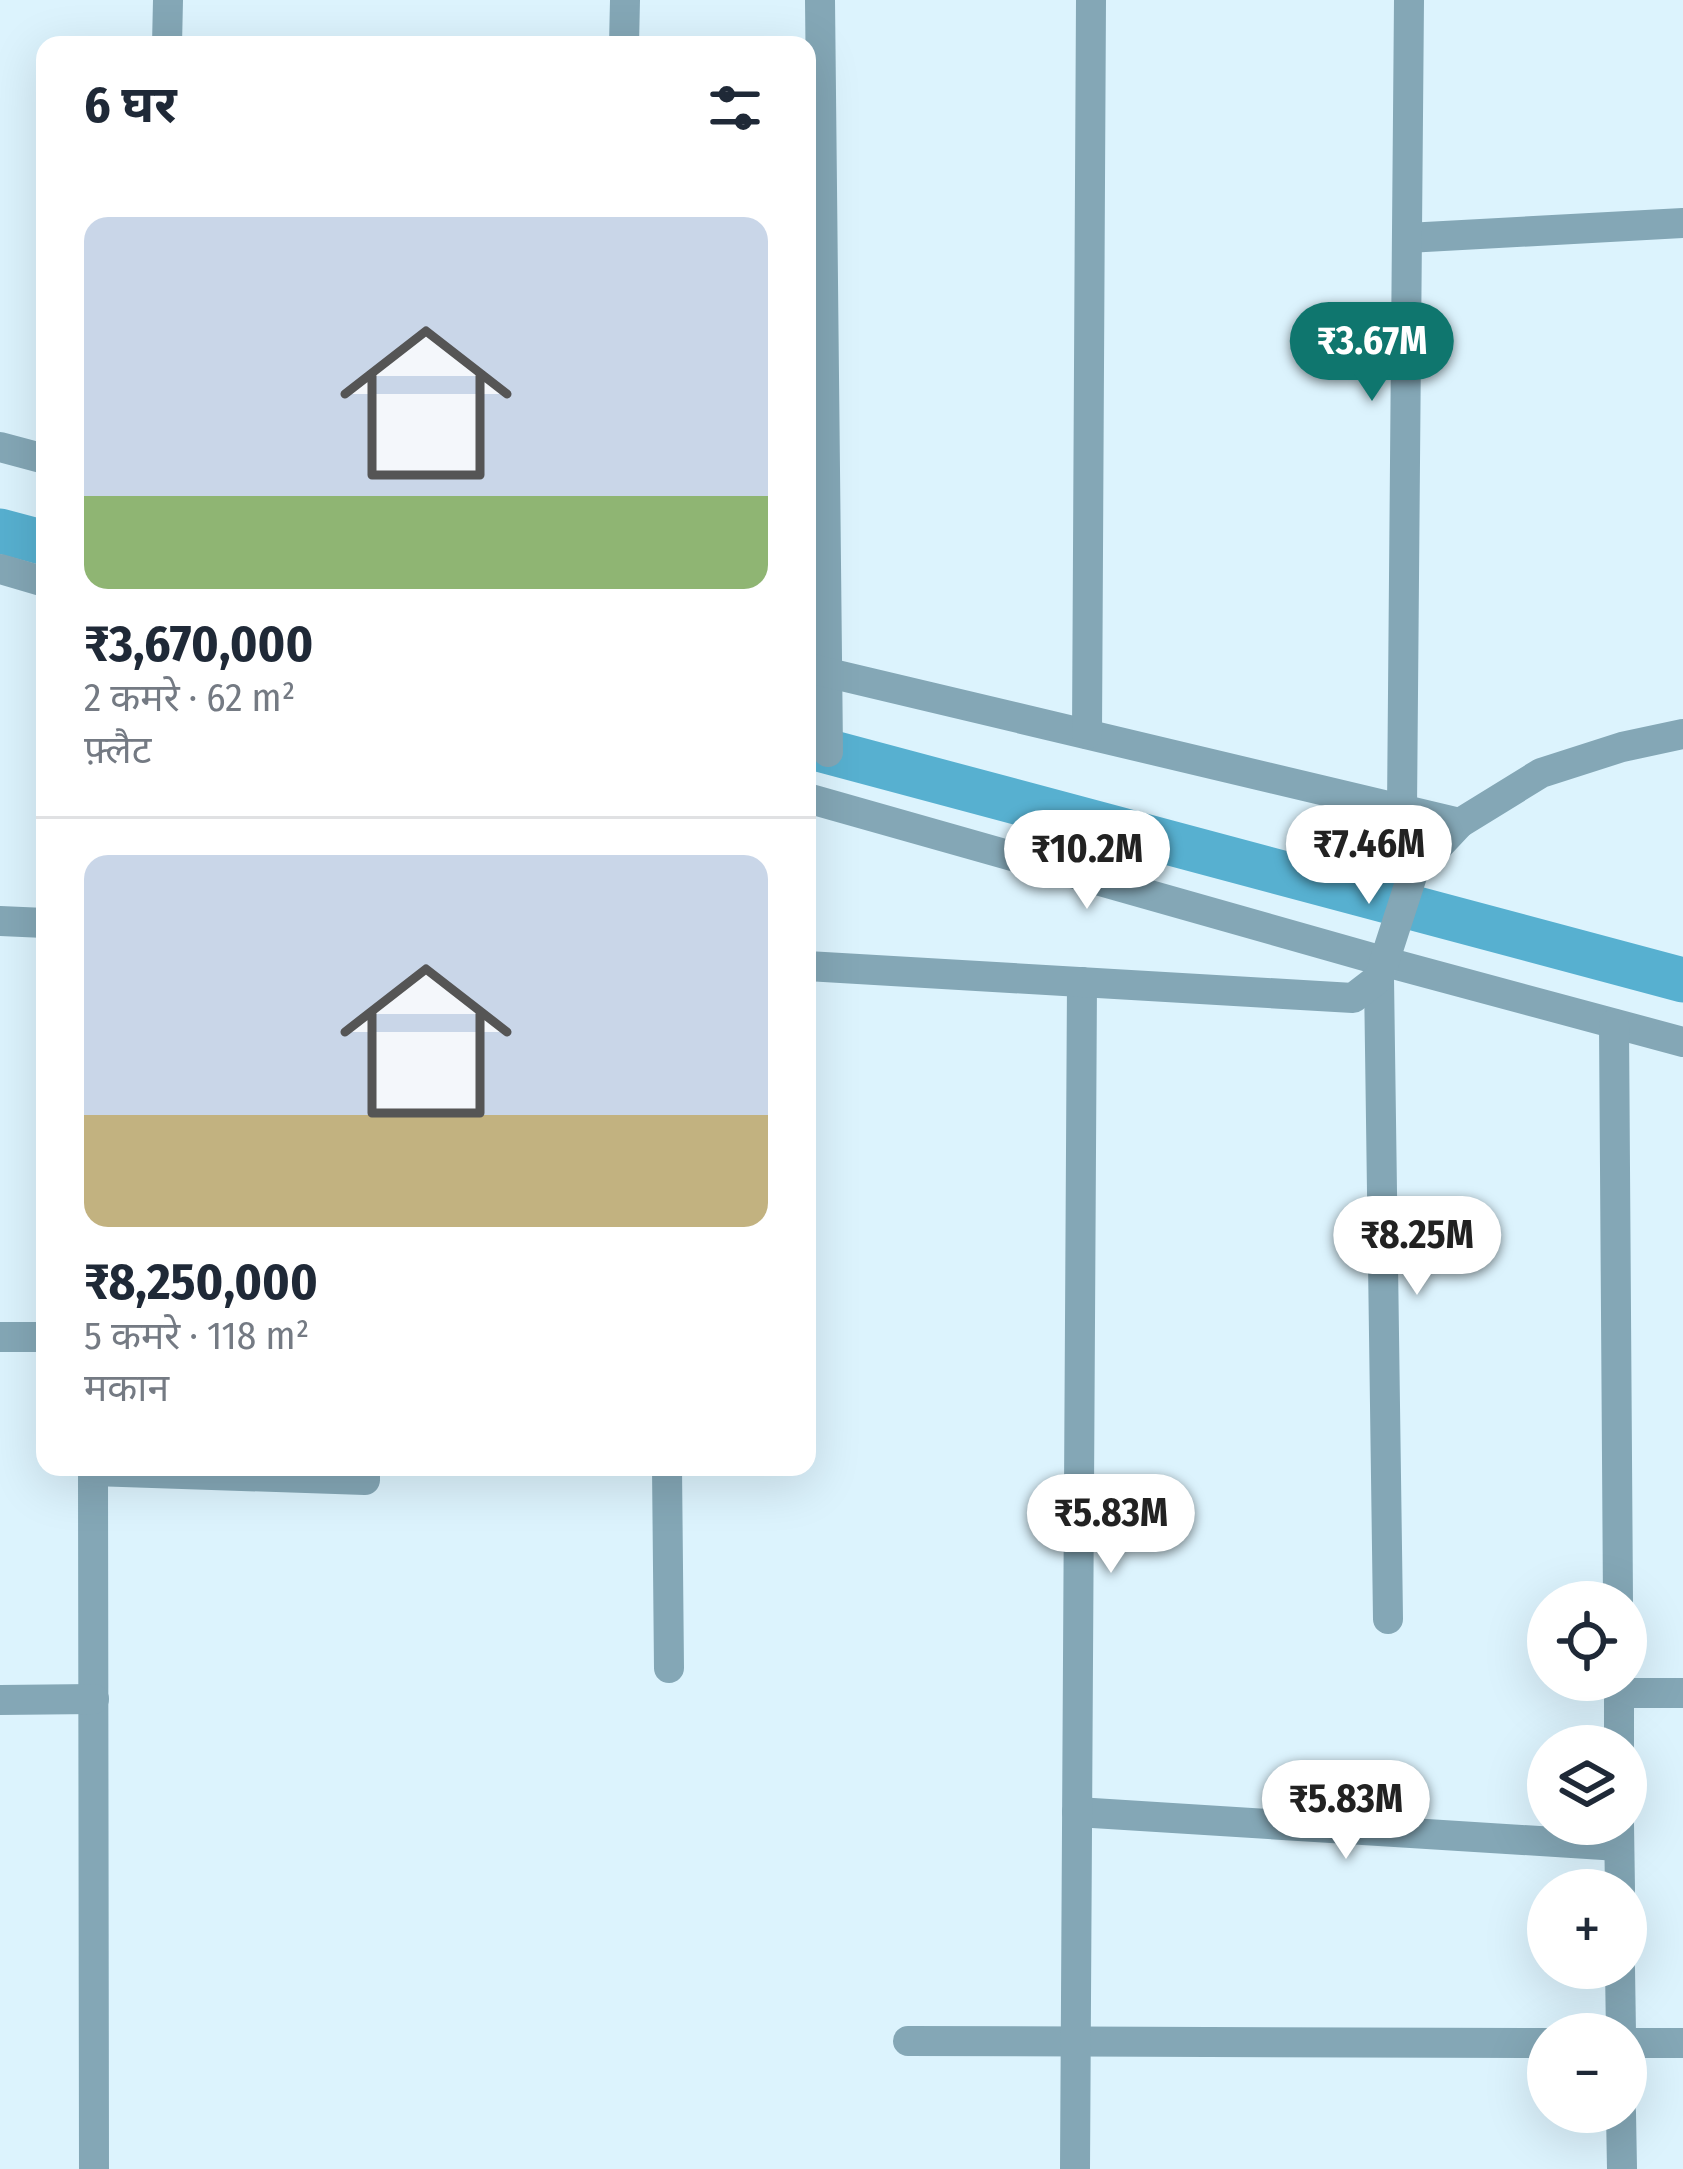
<!DOCTYPE html>
<html lang="hi">
<head>
<meta charset="utf-8">
<style>
	:root { --surface:#fff; --page:#f6f6f7; --text:#1f2937; --muted:#747a83; --line:#e0e1e3; --accent:#0f766e }
	body { margin:0; font-family:"Fira Sans Condensed","Noto Sans Devanagari",sans-serif; background:var(--page); color:var(--text); height:100vh; display:flex; flex-direction:column; font-size:45px; white-space:nowrap }
	* { box-sizing:border-box; margin:0 }
	p { font-size:39px; color:var(--muted) }
	.icon { flex:none; width:66px; height:66px; fill:none; stroke:currentColor; stroke-width:2; stroke-linecap:round; stroke-linejoin:round }
	.map { position:relative; flex:1; overflow:hidden }
	.side { position:absolute; left:36px; top:36px; width:780px; height:1440px; display:flex; flex-direction:column; background:var(--surface); border-radius:24px; box-shadow:0 12px 48px #0002 }
	.side>* { flex:none }
	.buttons { position:absolute; left:1527px; top:1581px; display:grid; gap:24px }
	.buttons a { display:grid; place-items:center; width:120px; height:120px; border-radius:50%; background:var(--surface); box-shadow:0 12px 48px #0002; font-size:60px }
	.price { position:absolute; translate:-50% -102px; padding:0 27px; border-radius:42px; background:#fff; color:#222; font-size:39px; line-height:78px; filter:drop-shadow(0 3px 6px #0008) }
	.price::after { content:''; position:absolute; left:50%; top:72px; width:36px; height:27px; margin-left:-18px; background:inherit; clip-path:polygon(0 0,100% 0,50% 100%) }
	.price.selected { background:var(--accent); color:#fff }
	ul { padding:0; list-style:none }
	li { display:grid; align-content:center; gap:24px; height:636px; padding:0 48px }
	li+li { border-top:3px solid var(--line) }
	li span { display:grid; place-items:center; height:372px; border-radius:24px; color:#555 }
	li>.icon { margin-inline-start:auto }
	span .icon { width:216px; height:216px; fill:#fffc; stroke-width:1 }
	li b { font-size:51px }
	h2 { display:flex; justify-content:space-between; align-items:center; height:144px; padding:0 48px; font-size:51px }
	.map>svg:first-child { display:block }
</style>
</head>
<body>
<div class="map">
<svg width="1683" height="2169" viewBox="0 0 1683 2169">
	<rect width="100%" height="100%" fill="#dcf3fd"/>
	<g fill="none" stroke-linecap="round" stroke-linejoin="round">
		<g stroke="#57b0d0" stroke-width="45">
			<path d="M0 531 45 543"/>
			<path d="M807 746 1683 980"/>
		</g>
		<g stroke="#84a7b6" stroke-width="30">
			<path d="M820 0 828 752"/>
			<path d="M167 45 168 0"/>
			<path d="M624 45 625 0"/>
			<path d="M1407 238 1683 223"/>
			<path d="M0 447 45 459"/>
			<path d="M0 569 45 582"/>
			<path d="M812 669 1460 823"/>
			<path d="M1087 734 1091 0"/>
			<path d="M807 798 1386 962 1683 1042"/>
			<path d="M1402 809 1409 0"/>
			<path d="M1379 978 1388 1619"/>
			<path d="M1614 1024 1618 1602"/>
			<path d="M0 1337H45"/>
			<path d="M93 1467 94 2169"/>
			<path d="M667 1467 669 1668"/>
			<path d="M93 1471 365 1480V1467"/>
			<path d="M1619 1680V1746"/>
			<path d="M1619 1693H1683"/>
			<path d="M0 1700 94 1699"/>
			<path d="M1077 1812 1619 1846"/>
			<path d="M1619 1824 1620 1890"/>
			<path d="M1620 1968 1621 2034"/>
			<path d="M908 2041 1548 2043"/>
			<path d="M1626 2043H1683"/>
			<path d="M1621 2112 1622 2169"/>
			<path d="M1075 2169 1082 982"/>
		</g>
		<g stroke="#84a7b6" stroke-width="30">
			<path d="M0 921 45 923"/>
			<path d="M807 966 1353 998 1379 978 1413 873 1460 823 1541 773 1622 747 1683 734"/>
		</g>
	</g>
</svg>
<div class="buttons">
<a><svg class="icon" aria-label="locate" viewBox="0 0 24 24"><circle cx="12" cy="12" r="6"/><path d="M12 2v4M12 18v4M2 12h4M18 12h4"/></svg></a>
<a><svg class="icon" aria-label="layers" viewBox="0 0 24 24"><path d="M12 4l9 5-9 5-9-5zM3 14l9 5 9-5"/></svg></a>
<a>+</a>
<a>−</a>
</div>
<b class="price selected" style="left:1372px;top:404px">₹3.67M</b>
<b class="price" style="left:1369px;top:907px">₹7.46M</b>
<b class="price" style="left:1087px;top:912px">₹10.2M</b>
<b class="price" style="left:1417px;top:1298px">₹8.25M</b>
<b class="price" style="left:1111px;top:1576px">₹5.83M</b>
<b class="price" style="left:1346px;top:1862px">₹5.83M</b>
<section class="side">
<h2>6 घर<svg class="icon" aria-label="filters" viewBox="0 0 24 24"><path d="M4 7h16M4 17h16"/><circle cx="9" cy="7" r="2"/><circle cx="15" cy="17" r="2"/></svg></h2>
<ul>
<li><span style="background:linear-gradient(#c9d6e8 75%,#8fb573 0)"><svg class="icon" aria-label="home" viewBox="0 0 24 24"><path d="M3 11l9-7 9 7M6 9v11h12V9"/></svg></span><div><b>₹3,670,000</b><p>2 कमरे · 62 m²</p><p>फ़्लैट</p></div></li>
<li><span style="background:linear-gradient(#c9d6e8 70%,#c2b280 0)"><svg class="icon" aria-label="home" viewBox="0 0 24 24"><path d="M3 11l9-7 9 7M6 9v11h12V9"/></svg></span><div><b>₹8,250,000</b><p>5 कमरे · 118 m²</p><p>मकान</p></div></li>
</ul>
</section>
</div>
</body>
</html>
